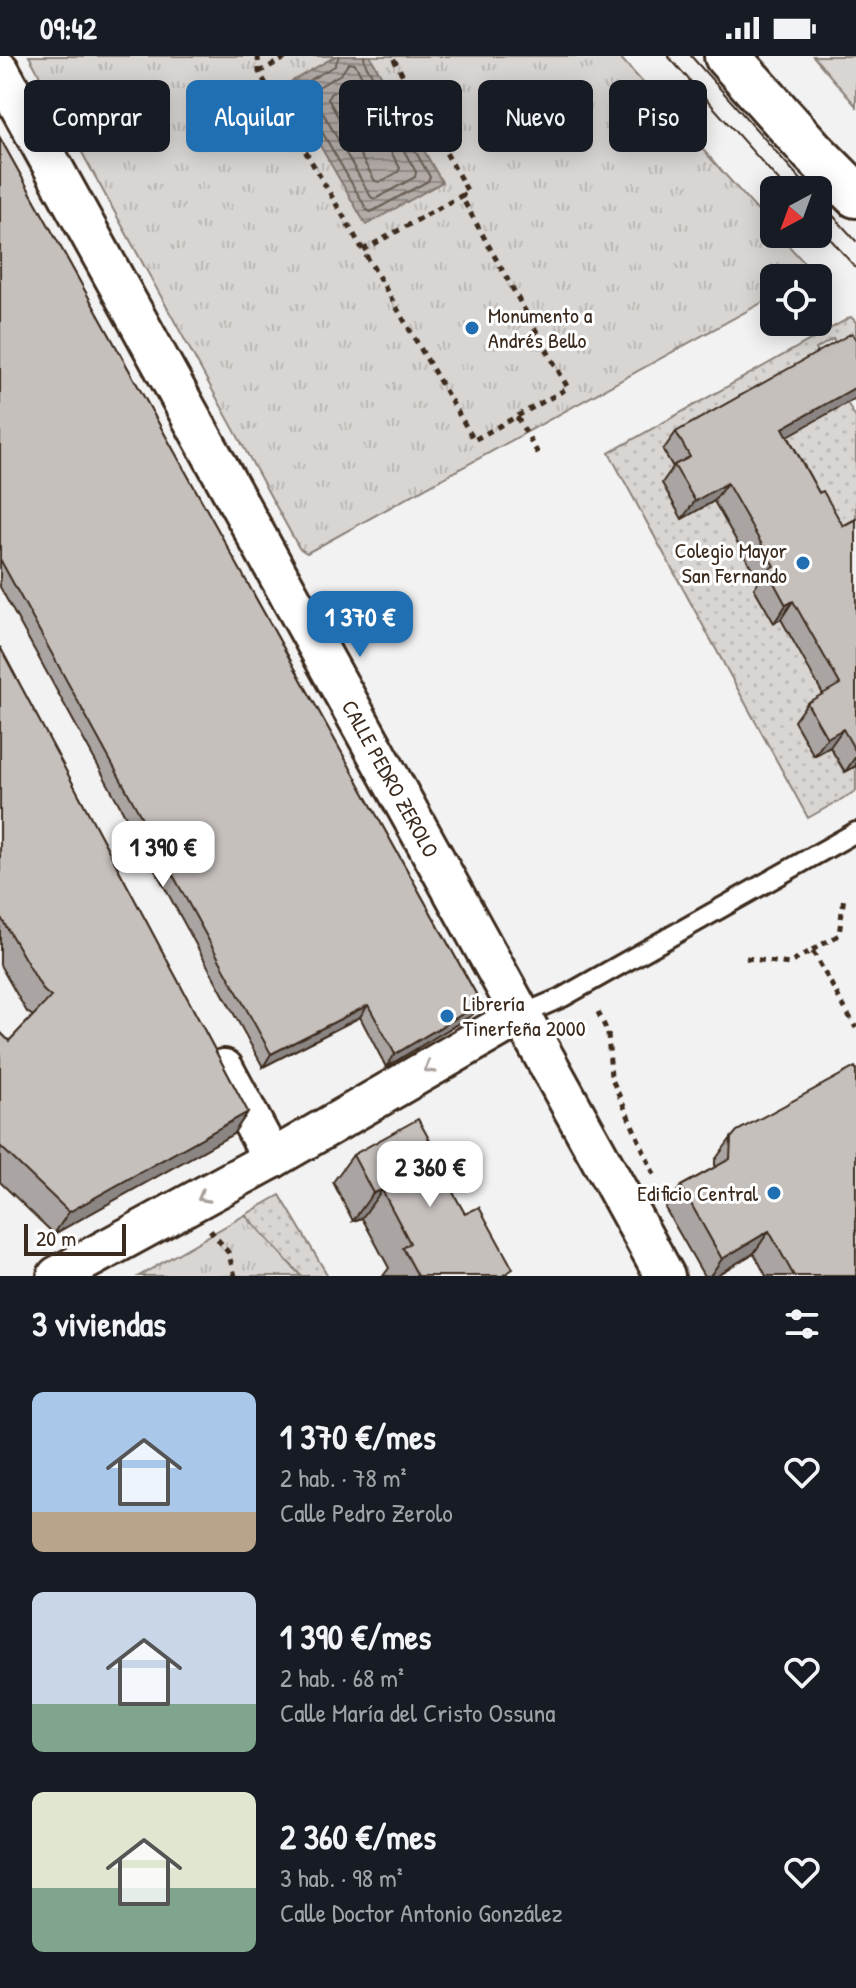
<!DOCTYPE html>
<html lang="es">
<head>
<meta charset="utf-8">
<style>
	:root { --surface:#171b24; --page:#20242c; --text:#f1f3f6; --muted:#9ea1a6; --accent:#1f6fb2 }
	body { margin:0; font-family:"Patrick Hand",sans-serif; background:var(--page); color:var(--text); height:100vh; display:flex; flex-direction:column; font-size:30px; white-space:nowrap }
	* { box-sizing:border-box; margin:0 }
	p { font-size:26px; color:var(--muted) }
	.icon { flex:none; width:44px; height:44px; fill:none; stroke:currentColor; stroke-width:2; stroke-linecap:round; stroke-linejoin:round }
	.map { position:relative; height:1220px; overflow:hidden }
	.panel { display:flex; flex-direction:column; background:var(--surface); flex:1 }
	.panel>* { flex:none }
	.hud { position:absolute; left:24px; top:24px; width:808px; height:72px; display:flex; gap:16px }
	.needle { width:52px; rotate:221deg }
	.fabs { position:absolute; left:760px; top:120px; display:grid; gap:16px }
	.fabs a { display:grid; place-items:center; width:72px; height:72px; border-radius:12px; background:var(--surface); box-shadow:0 4px 20px #0003; font-size:40px }
	.scale { position:absolute; left:24px; bottom:20px; width:102px; box-sizing:border-box; padding-left:8px; border:4px solid #3b2a1e; border-top:0; font-size:22px; line-height:28px; white-space:nowrap; color:#3b2a1e; -webkit-text-stroke:6px #fff; paint-order:stroke }
	.price { position:absolute; translate:-50% -68px; padding:0 18px; border-radius:16px; background:#fff; color:#222; font-size:26px; line-height:52px; filter:drop-shadow(0 2px 4px #0008) }
	.price::after { content:''; position:absolute; left:50%; top:48px; width:24px; height:18px; margin-left:-12px; background:inherit; clip-path:polygon(0 0,100% 0,50% 100%) }
	.price.on { background:var(--accent); color:#fff }
	ul { padding:0; list-style:none }
	li { display:flex; align-items:center; gap:24px; height:200px; padding:0 32px }
	li span { display:grid; place-items:center; flex:none; width:224px; height:160px; border-radius:12px; color:#555 }
	li>.icon { margin-inline-start:auto }
	span .icon { width:96px; height:96px; fill:#fffc; stroke-width:1 }
	li b { font-size:34px }
	h2 { display:flex; justify-content:space-between; align-items:center; height:96px; padding:0 32px; font-size:34px }
	.pill { padding:0 28px; border-radius:12px; background:var(--surface); box-shadow:0 4px 20px #0003; font-size:28px; line-height:72px }
	.pill.on { background:var(--accent); color:#fff }
	.status { display:flex; justify-content:space-between; align-items:center; height:56px; padding:0 40px; background:var(--surface); direction:ltr }
	.status svg { height:22px; fill:currentColor }
	.map>svg:first-child { display:block }
</style>
</head>
<body>
<div class="status"><b>09:42</b><svg viewBox="0 0 49 12"><path d="M0 12V9h3v3zM5 12V6h3v6zM10 12V3h3v9zM15 12V0h3v12zM26 1h20v11H26zM47 4h2v5h-2z"/></svg></div>
<div class="map">
<svg width="856" height="1220" viewBox="0 0 856 1220">
	<defs>
		<pattern id="grass-dots" width="8" height="8" patternUnits="userSpaceOnUse" patternTransform="scale(2)"><rect width="8" height="8" fill="#d8d5d2"/><path d="M2 2h.1M6 6h.1" fill="none" stroke="#bab7b4" stroke-width="1.8" stroke-linecap="round"/></pattern>
		<pattern id="park-tufts" width="24" height="20" patternUnits="userSpaceOnUse" patternTransform="scale(2)"><rect width="24" height="20" fill="#d8d5d2"/><path d="M3 7l-1-3M5 7V3M7 7l1-3M15 17l-1-3M17 17v-4M19 17l1-3" fill="none" stroke="#bab7b4"/></pattern>
		<pattern id="water-rules" width="6" height="5" patternUnits="userSpaceOnUse" patternTransform="scale(2)"><rect width="6" height="5" fill="#b2aba7"/><path d="M0 2.5h6" fill="none" stroke="#928b87"/></pattern>
	</defs>
	<rect width="100%" height="100%" fill="#f3f2f2"/>
	<filter id="ink" filterUnits="userSpaceOnUse"><feTurbulence type="fractalNoise" baseFrequency=".0125" numOctaves="2"/><feDisplacementMap in="SourceGraphic" scale="16" xChannelSelector="R" yChannelSelector="G"/><feConvolveMatrix kernelMatrix="1 2 1 2 8 2 1 2 1" color-interpolation-filters="sRGB"/></filter>
	<g filter="url(#ink)">
		<g fill="url(#grass-dots)" stroke="#8a8078" stroke-width="2">
			<path d="M851 261 856 266V324L833 283 816 293 856 362V474L831 489 664 394 677 419 682 463 714 445 828 646 795 665 814 700 830 691 844 716 856 710V735L808 762 609 397Z"/>
			<path d="M280 1139 328 1220H301L245 1159Z"/>
		</g>
		<g fill="url(#park-tufts)" stroke="#8a8078" stroke-width="2">
			<path d="M29 0H619L774 173V178H778L809 212 810 217 805 222H774V240L307 497 299 492Z"/>
			<path d="M245 1159 301 1220H139Z"/>
		</g>
		<path fill="#d8d5d2" stroke="#8a8078" stroke-width="2" d="M813 0H856V50Z"/>
		<path fill="url(#water-rules)" stroke="#827770" stroke-width="2" d="M336 0H370L442 126 366 169 285 29Z"/>
		<g fill="none" stroke-linecap="round" stroke-linejoin="round">
			<g stroke="#6b5e55" stroke-width="2">
				<path d="M339 0 335 10 299 30 298 34 367 154 371 156 428 125 430 121 365 7 364 0"/>
				<path d="M349 7 355 8 416 116 415 121 375 143 371 141 312 38 313 34 341 18Z"/>
				<path d="M348 28 353 29 400 112 398 116 380 126 375 125 328 43 330 38Z"/>
			</g>
			<defs>
				<path id="service" d="M521 959 563 941 856 776"/>
				<g id="minor">
					<path id="s1" d="M0 15 665 1220"/>
					<path d="M224 1013 272 1103"/>
					<path d="M57 1220 272 1103 521 959"/>
				</g>
				<path id="tertiary" d="M727 0 813 96 856 139"/>
			</defs>
			<use href="#service" stroke="#3b2a1e" stroke-width="24"/>
			<use href="#minor" stroke="#3b2a1e" stroke-width="44"/>
			<use href="#tertiary" stroke="#3b2a1e" stroke-width="50"/>
			<g stroke="#3b2a1e" stroke-width="5" stroke-dasharray="6 6" stroke-linecap="butt">
				<path d="M258 0 259 16 474 384 568 332 461 140 468 136 392 0"/>
				<path d="M259 16 289 0"/>
				<path d="M363 194 461 140"/>
				<path d="M517 361 540 401"/>
				<path d="M812 894 839 879 844 840"/>
				<path d="M746 902 789 908 812 894 856 972"/>
				<path d="M598 956 608 977 611 1021 656 1123"/>
				<path d="M210 1174 228 1196 235 1220"/>
			</g>
			<use href="#service" stroke="#fff" stroke-width="18"/>
			<use href="#minor" stroke="#fff" stroke-width="38"/>
			<use href="#tertiary" stroke="#fff" stroke-width="44"/>
			<g stroke="#3b2a1e" stroke-width="2">
				<path d="M668 0 787 134"/>
				<path d="M691 0 810 134"/>
				<path d="M818 143 856 185"/>
				<path d="M818 169 856 212"/>
			</g>
		</g>
		<g fill="#aaa5a3" stroke="#3b2a1e" stroke-width="2">
			<path d="M0 82 481 947 472 959 386 1011 360 961 263 1011 0 531Z"/>
			<path d="M676 376 788 380 819 437 843 470 856 463V710L845 716 830 691 814 700 794 665 807 647 823 638 781 563 774 567 754 532 759 525 714 445 682 463 662 427 673 411 663 394Z"/>
			<path d="M0 591 248 1056 233 1078 54 1178 0 1126V976L9 985 33 960 27 956 0 909Z"/>
			<path d="M731 1082 856 1220H766L754 1197 715 1220H704L665 1152 681 1130 715 1111V1104Z"/>
			<path d="M353 1099 436 1106 465 1158 508 1220H383L389 1212 362 1162 353 1165 333 1126Z"/>
		</g>
		<g fill="#8b8684" stroke="#3b2a1e" stroke-width="2">
			<path d="M856 331V342L770 390 783 372Z"/>
			<path d="M727 427 714 445 682 463 695 445Z"/>
			<path d="M793 545 781 563 774 567 786 549Z"/>
			<path d="M843 673 830 691 814 700 827 682Z"/>
			<path d="M856 700V710L845 716Z"/>
			<path d="M481 947 472 959 386 1011 395 998Z"/>
			<path d="M368 949 360 961 263 1011 271 998Z"/>
			<path d="M248 1056 233 1078 54 1178 69 1156Z"/>
			<path d="M382 1134 362 1162 353 1165 373 1137Z"/>
			<path d="M769 1175 754 1197 715 1220H710L722 1203Z"/>
		</g>
		<g fill="#c6c0bd" stroke="#3b2a1e" stroke-width="2">
			<path d="M0 82 481 947 395 998 368 949 271 998 0 503Z"/>
			<path d="M852 277 856 284V331L783 372 819 437 823 435 843 470 856 463V696L843 673 827 682 807 647 840 628 793 545 786 549 767 514 774 510 727 427 695 445 674 409 690 401 676 376Z"/>
			<path d="M0 591 248 1056 69 1156 0 1090V976L9 985 51 941 43 934 0 860Z"/>
			<path d="M855 1011 856 1013V1220H794L769 1175 722 1203 681 1130 730 1103 731 1082 737 1075Z"/>
			<path d="M418 1063 439 1101 435 1104 465 1158 479 1151 513 1213 502 1220H418L403 1192 410 1187 382 1134 373 1137 353 1099Z"/>
		</g>
		<defs><path id="oneway-chevron" d="M-2-3.5L2.5 0L-2 3.5" fill="none" stroke-width="1.6" stroke-linecap="round" stroke-linejoin="round" transform="scale(2)"/></defs>
		<g stroke="#a79f9a">
			<use href="#oneway-chevron" transform="translate(429 1012) rotate(150)"/>
			<use href="#oneway-chevron" transform="translate(203 1141) rotate(151)"/>
		</g>
	</g>
	<g fill="#1f6fb2" stroke="#fff" stroke-width="3">
		<circle cx="472" cy="272" r="8"/>
		<circle cx="803" cy="507" r="8"/>
		<circle cx="447" cy="960" r="8"/>
		<circle cx="774" cy="1137" r="8"/>
	</g>
	<g text-anchor="middle" stroke-width="6" stroke-linejoin="round" paint-order="stroke">
		<g font-size="22" fill="#3b2a1e" stroke="#fff" text-anchor="start">
			<text x="488" y="267">Monumento a<tspan x="488" dy="25">Andrés Bello</tspan></text>
			<text x="787" y="502" text-anchor="end">Colegio Mayor<tspan x="787" dy="25">San Fernando</tspan></text>
			<text x="463" y="955">Librería<tspan x="463" dy="25">Tinerfeña 2000</tspan></text>
			<text x="758" y="1145" text-anchor="end">Edificio Central</text>
		</g>
		<g font-size="22" fill="#3b2a1e" stroke="#fff">
			<text dy="8" stroke="none"><textPath href="#s1" startOffset="808">CALLE PEDRO ZEROLO</textPath></text>
		</g>
	</g>
</svg>
<div class="fabs">
<a><svg class="needle" viewBox="-14 -14 28 28"><path d="M0-13l5 13h-10z" fill="#e53935"/><path d="M0 13l5-13h-10z" fill="#9ea1a6"/></svg></a>
<a><svg class="icon" aria-label="locate" viewBox="0 0 24 24"><circle cx="12" cy="12" r="6"/><path d="M12 2v4M12 18v4M2 12h4M18 12h4"/></svg></a>
</div>
<div class="scale">20 m</div>
<b class="price on" style="left:360px;top:603px">1 370 €</b>
<b class="price" style="left:163px;top:833px">1 390 €</b>
<b class="price" style="left:430px;top:1153px">2 360 €</b>
<div class="hud">
<a class="pill">Comprar</a>
<a class="pill on">Alquilar</a>
<a class="pill">Filtros</a>
<a class="pill">Nuevo</a>
<a class="pill">Piso</a>
</div>
</div>
<section class="panel">
<h2>3 viviendas<svg class="icon" aria-label="filters" viewBox="0 0 24 24"><path d="M4 7h16M4 17h16"/><circle cx="9" cy="7" r="2"/><circle cx="15" cy="17" r="2"/></svg></h2>
<ul>
<li><span style="background:linear-gradient(#a9c7e8 75%,#b9a48a 0)"><svg class="icon" aria-label="home" viewBox="0 0 24 24"><path d="M3 11l9-7 9 7M6 9v11h12V9"/></svg></span><div><b>1 370 €/mes</b><p>2 hab. · 78 m²</p><p>Calle Pedro Zerolo</p></div><svg class="icon" aria-label="heart" viewBox="0 0 24 24"><path d="M12 20l-8-8c-3-5 5-10 8-4 3-6 11-1 8 4z"/></svg></li>
<li><span style="background:linear-gradient(#c9d6e8 70%,#7fa58c 0)"><svg class="icon" aria-label="home" viewBox="0 0 24 24"><path d="M3 11l9-7 9 7M6 9v11h12V9"/></svg></span><div><b>1 390 €/mes</b><p>2 hab. · 68 m²</p><p>Calle María del Cristo Ossuna</p></div><svg class="icon" aria-label="heart" viewBox="0 0 24 24"><path d="M12 20l-8-8c-3-5 5-10 8-4 3-6 11-1 8 4z"/></svg></li>
<li><span style="background:linear-gradient(#dfe7d0 60%,#7fa58c 0)"><svg class="icon" aria-label="home" viewBox="0 0 24 24"><path d="M3 11l9-7 9 7M6 9v11h12V9"/></svg></span><div><b>2 360 €/mes</b><p>3 hab. · 98 m²</p><p>Calle Doctor Antonio González</p></div><svg class="icon" aria-label="heart" viewBox="0 0 24 24"><path d="M12 20l-8-8c-3-5 5-10 8-4 3-6 11-1 8 4z"/></svg></li>
</ul>
</section>
</body>
</html>
